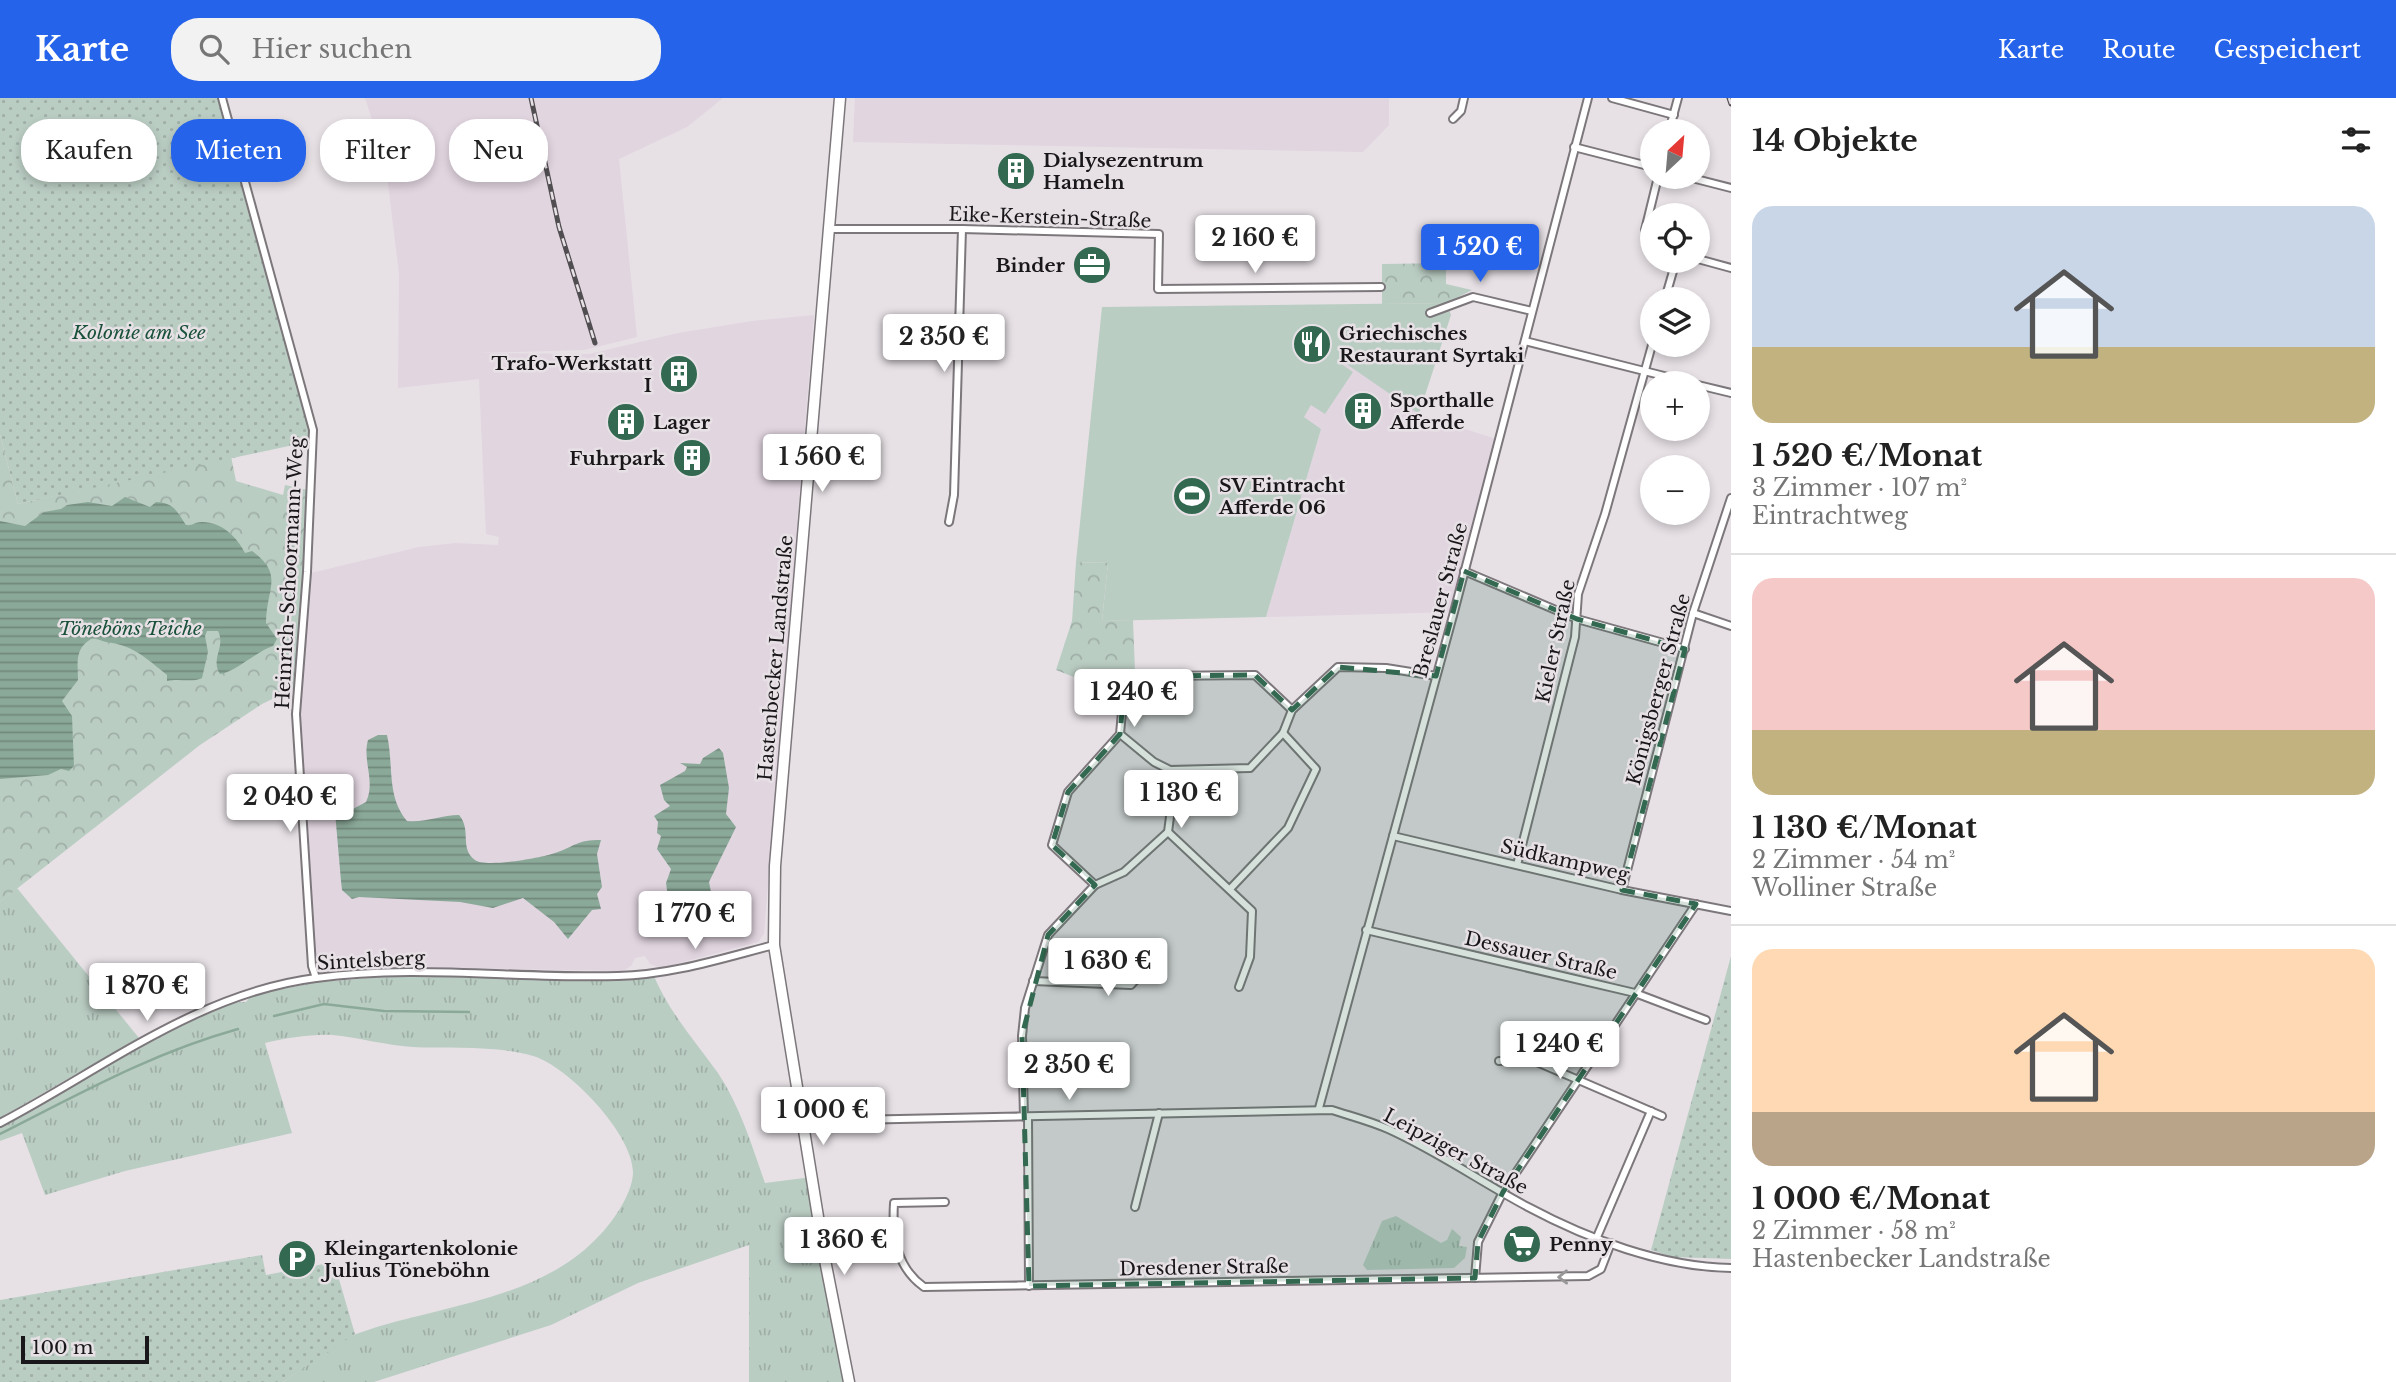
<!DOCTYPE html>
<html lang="de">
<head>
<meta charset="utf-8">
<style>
	:root { --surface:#fff; --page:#f2f2f2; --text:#222; --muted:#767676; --line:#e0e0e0; --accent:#2563eb }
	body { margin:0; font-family:"Libre Baskerville",serif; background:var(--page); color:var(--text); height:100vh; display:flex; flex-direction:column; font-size:26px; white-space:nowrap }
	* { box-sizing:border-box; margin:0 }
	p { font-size:23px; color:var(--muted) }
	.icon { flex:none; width:38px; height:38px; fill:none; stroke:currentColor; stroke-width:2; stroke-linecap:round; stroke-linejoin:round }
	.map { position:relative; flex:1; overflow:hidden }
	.sheet { display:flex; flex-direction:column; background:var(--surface); width:665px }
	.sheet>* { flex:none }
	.hud { position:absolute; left:21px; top:21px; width:665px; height:63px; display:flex; gap:14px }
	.needle { width:46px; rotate:26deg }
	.tools { position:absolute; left:1640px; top:21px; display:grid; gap:14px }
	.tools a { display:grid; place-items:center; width:70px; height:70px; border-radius:50%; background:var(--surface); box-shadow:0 4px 10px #0003; font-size:35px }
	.scale { position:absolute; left:21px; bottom:18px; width:128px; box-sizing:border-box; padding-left:7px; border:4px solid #191719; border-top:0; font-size:19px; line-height:24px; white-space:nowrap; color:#191719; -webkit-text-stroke:5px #e7e1e6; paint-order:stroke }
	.price { position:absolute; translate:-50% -60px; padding:0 16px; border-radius:7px; background:#fff; color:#222; font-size:23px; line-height:46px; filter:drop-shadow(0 2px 4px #0008) }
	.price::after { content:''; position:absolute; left:50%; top:42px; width:21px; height:16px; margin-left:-10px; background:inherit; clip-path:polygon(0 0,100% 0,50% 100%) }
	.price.on { background:var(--accent); color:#fff }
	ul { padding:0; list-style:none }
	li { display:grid; align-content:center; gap:14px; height:371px; padding:0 21px }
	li+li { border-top:2px solid var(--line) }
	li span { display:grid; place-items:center; height:217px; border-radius:21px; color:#555 }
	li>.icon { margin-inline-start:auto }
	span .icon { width:126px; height:126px; fill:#fffc; stroke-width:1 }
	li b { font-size:30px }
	h2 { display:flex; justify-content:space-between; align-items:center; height:84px; padding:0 21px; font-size:30px }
	.pill { padding:0 24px; border-radius:28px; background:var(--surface); box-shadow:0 4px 10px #0003; font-size:24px; line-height:63px }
	.pill.on { background:var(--accent); color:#fff }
	header { display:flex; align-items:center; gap:42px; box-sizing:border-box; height:98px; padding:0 35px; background:var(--accent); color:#fff }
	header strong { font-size:33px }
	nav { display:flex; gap:38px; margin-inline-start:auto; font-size:24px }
	.search { width:490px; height:63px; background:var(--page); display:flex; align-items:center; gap:18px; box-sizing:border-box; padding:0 24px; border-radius:28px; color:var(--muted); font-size:26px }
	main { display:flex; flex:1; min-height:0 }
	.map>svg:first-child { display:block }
</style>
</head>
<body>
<header>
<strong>Karte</strong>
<div class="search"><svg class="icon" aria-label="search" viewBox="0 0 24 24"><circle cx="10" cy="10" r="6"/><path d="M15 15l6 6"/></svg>Hier suchen</div>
<nav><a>Karte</a><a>Route</a><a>Gespeichert</a></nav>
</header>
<main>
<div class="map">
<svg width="1731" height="1284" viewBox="0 0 1731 1284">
	<defs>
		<pattern id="grass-tufts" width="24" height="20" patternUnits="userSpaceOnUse" patternTransform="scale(1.75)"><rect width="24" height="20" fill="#bacdc3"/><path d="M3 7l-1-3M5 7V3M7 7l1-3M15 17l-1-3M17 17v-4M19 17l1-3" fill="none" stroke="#9fafa7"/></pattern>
		<pattern id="park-crowns" width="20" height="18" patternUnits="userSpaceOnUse" patternTransform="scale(1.75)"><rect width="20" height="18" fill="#bacdc3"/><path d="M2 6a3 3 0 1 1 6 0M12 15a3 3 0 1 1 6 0" fill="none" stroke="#9fafa7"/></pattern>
		<pattern id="garden-dots" width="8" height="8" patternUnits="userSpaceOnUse" patternTransform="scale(1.75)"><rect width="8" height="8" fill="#bacdc3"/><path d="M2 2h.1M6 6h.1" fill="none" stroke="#9fafa7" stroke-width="1.8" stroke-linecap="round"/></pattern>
		<pattern id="water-rules" width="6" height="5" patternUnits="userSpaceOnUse" patternTransform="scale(1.75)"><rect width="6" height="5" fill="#8ba999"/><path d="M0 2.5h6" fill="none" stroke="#71897c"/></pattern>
	</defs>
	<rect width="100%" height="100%" fill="#e7e1e6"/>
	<g fill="#e1d5e0">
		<path d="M365 0H723L687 29 619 61 637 239 584 252 477 255 589 256 678 235 752 223 814 217 764 836 758 844 661 870 650 866 645 858 635 860 631 868 623 873 454 870 330 874 320 869 316 862 298 617 311 475 419 449 456 445 498 447 499 439 486 436 479 281 398 290 399 176 385 61Z"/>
		<path d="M855 0H1389V27L1363 54 853 44Z"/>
		<path d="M1342 262 1419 316 1499 342 1454 514 1266 519 1321 331 1303 319Z"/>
	</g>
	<g fill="url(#grass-tufts)">
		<path d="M17 790 139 940 0 1020V804Z"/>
		<path d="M437 875 619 878 653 876C669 914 694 942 718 975 740 1008 752 1048 765 1085L812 1079 849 1284H749V1147L638 1185 551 1227 374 1284H283C306 1269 332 1244 359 1235 435 1208 534 1203 594 1143 610 1128 632 1098 633 1075 634 1037 568 968 533 958 496 947 451 951 412 949 385 947 360 940 333 937 310 936 287 940 265 945L292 1035 125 1073 45 1097 22 1035 0 1043V1028C48 1003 202 901 246 904L252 897 318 884Z"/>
		<path d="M1396 1118 1441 1145 1447 1142 1452 1131 1461 1139 1459 1148 1467 1149 1465 1160 1454 1170 1367 1172 1363 1167 1382 1123Z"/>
	</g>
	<g fill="url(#park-crowns)">
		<path d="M1446 165V186L1472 192 1447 205 1382 206V166Z"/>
		<path d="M0 337 18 406 231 358 236 383 283 397 285 387 308 392 295 590 262 606 200 647 0 804Z"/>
		<path d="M1076 464 1108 465 1102 523 1133 522 1135 573 1144 582 1125 599 1056 572 1072 523Z"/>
	</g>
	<g fill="url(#garden-dots)">
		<path d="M0 0H220L312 343 18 406 0 337Z"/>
		<path d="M1731 858V1161L1673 1159 1651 1152Z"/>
		<path d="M262 1157 266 1177 334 1164 355 1236 283 1284H0V1202Z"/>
	</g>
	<path fill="#bacdc3" d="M1447 205 1451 217 1419 316 1342 263 1340 265 1353 274 1325 316 1311 307 1304 319 1321 331 1266 519 1102 523 1108 465 1076 464 1102 209Z"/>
	<g fill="url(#water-rules)">
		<path d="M125 399 150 409 156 404C175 405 177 414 186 427 193 428 194 424 202 424 222 424 237 439 245 455L252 453C285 477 266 490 266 525L277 541 273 548C257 553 234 575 220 576 210 561 226 549 218 533H207L205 538 208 554 202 580C191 585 180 580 167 583V577C146 560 133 547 106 544 100 543 98 540 91 541 74 551 78 566 78 582L62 603 72 618 74 668 69 673 61 671 48 677 0 681V423L25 428 44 414 61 411 67 407 88 404 112 408Z"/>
		<path d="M378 637H387C394 667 386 698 407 723 425 725 441 717 459 717 472 732 459 750 475 762 485 770 541 760 555 755 576 748 576 742 601 742L597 756 602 789 597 796 601 811 592 812 568 841 554 824 523 800 493 810 460 804 359 799 352 801 342 792 341 783 335 714 351 712 366 704C376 683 362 663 368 642Z"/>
		<path d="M719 650 723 655 729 690 726 716 736 729 709 784 712 799 703 825 706 831 689 822 671 820 666 785 671 771 657 751 661 738 657 735 658 724 654 718 670 708 664 702 660 687 685 673 687 669 680 665 700 666 703 660Z"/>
	</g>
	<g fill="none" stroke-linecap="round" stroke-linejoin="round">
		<g stroke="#8ba999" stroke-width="2.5">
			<path d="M274 918 324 906 384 913 469 914"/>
			<path d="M0 1036C79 996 152 955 238 931"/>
		</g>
		<defs>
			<g id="minor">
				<path d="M222 0 313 332 307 474 296 616 312 868 316 880"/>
				<path d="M1612 0 1674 17"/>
				<path d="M1453 21 1461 13 1464 0"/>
				<path d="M1669 33 1678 0"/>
				<path d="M1574 49 1652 69"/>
				<path d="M1688 79 1731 90"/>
				<path d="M831 131H962L1159 136 1158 191 1381 189"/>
				<path d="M1652 140 1645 132 1658 79"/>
				<path d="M1698 161 1731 170"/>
				<path d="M1665 201 1676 163"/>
				<path d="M1430 215 1473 199 1532 213"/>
				<path d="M1525 243 1692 285"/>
				<path d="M1698 287 1731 295"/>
				<path d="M949 424 954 397 962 131"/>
				<path d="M1464 473 1577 521 1685 551"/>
				<path d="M1693 515 1731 528"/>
				<path d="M1120 636 1154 664 1170 672"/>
				<path d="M1168 734 1252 813 1250 859 1239 889"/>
				<path d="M1393 738 1622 792 1731 813"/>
				<path d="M1517 767 1575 539 1578 496 1605 416 1652 247"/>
				<path d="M1095 787 1052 747 1068 694 1120 636 1122 614 1155 578 1255 577 1292 612"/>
				<path d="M1231 790 1288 730 1316 671 1283 635"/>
				<path d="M1622 792 1693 515 1731 400"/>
				<path d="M1366 832 1635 895 1706 922"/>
				<path d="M1033 883 1131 887 1159 856"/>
				<path d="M1499 963 1532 962 1662 1018"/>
				<path d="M1319 1010 1454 514 1588 0"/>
				<path d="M1024 1019 1022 938 1025 910 1048 837 1095 787 1124 774 1168 734 1171 711 1170 672 1250 670 1283 635 1292 612 1338 569 1386 570 1436 578"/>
				<path d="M1028 1019 1029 1188"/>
				<path d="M804 1023 1332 1012C1350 1018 1370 1023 1388 1031 1437 1053 1481 1084 1528 1109 1588 1141 1662 1169 1731 1170"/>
				<path d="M0 1025C103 971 198 895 316 880 416 866 518 881 618 878 671 877 723 860 774 847"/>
				<path d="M945 1104 894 1105C892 1138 896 1169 924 1189L1588 1178 1601 1171 1611 1145"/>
				<path d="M1135 1109 1159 1015"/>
				<path d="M1597 1139 1651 1013"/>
				<path d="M1475 1180 1478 1144 1503 1094 1696 806"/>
			</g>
			<path id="secondary" d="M840 0 775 768 774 847 825 1162 849 1284"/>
		</defs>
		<use href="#minor" stroke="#7c777b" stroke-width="10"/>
		<use href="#secondary" stroke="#7c777b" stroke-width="13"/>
		<use href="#minor" stroke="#fff" stroke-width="6"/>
		<use href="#secondary" stroke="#fff" stroke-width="10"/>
		<defs>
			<g id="rail">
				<path d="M531 0 559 129 595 245"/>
				<path d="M1729 0 1731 6"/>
			</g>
		</defs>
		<use href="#rail" stroke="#514e51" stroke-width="5"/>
		<use href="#rail" stroke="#e7e1e6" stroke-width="2.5" stroke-dasharray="8" stroke-linecap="butt"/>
	</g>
	<defs><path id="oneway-chevron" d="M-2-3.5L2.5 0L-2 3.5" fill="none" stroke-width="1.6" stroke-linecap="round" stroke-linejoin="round" transform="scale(1.75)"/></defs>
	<use stroke="#989798" href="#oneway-chevron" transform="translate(1563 1179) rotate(179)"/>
	<path fill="#326950" fill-opacity="0.2" stroke="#326950" stroke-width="5" stroke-dasharray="14 9" stroke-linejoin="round" d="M1464 473 1577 521 1685 551 1622 792 1696 806 1503 1094 1478 1144 1475 1180 1029 1188 1022 938 1048 837 1095 787 1052 747 1068 694 1120 636 1122 614 1155 578 1255 577 1292 612 1338 569 1436 578Z"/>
	<defs>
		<symbol id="building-disc" viewBox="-11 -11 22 22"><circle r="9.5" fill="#326950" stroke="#e7e1e6"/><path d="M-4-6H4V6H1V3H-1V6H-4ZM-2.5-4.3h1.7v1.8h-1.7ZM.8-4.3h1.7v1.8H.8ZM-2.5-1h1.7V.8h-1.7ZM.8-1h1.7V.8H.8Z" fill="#fff"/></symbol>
		<symbol id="office-disc" viewBox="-11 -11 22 22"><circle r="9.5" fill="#326950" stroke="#e7e1e6"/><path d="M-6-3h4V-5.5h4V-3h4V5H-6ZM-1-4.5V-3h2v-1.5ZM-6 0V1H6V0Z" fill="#fff"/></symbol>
		<symbol id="restaurant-disc" viewBox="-11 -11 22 22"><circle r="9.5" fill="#326950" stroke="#e7e1e6"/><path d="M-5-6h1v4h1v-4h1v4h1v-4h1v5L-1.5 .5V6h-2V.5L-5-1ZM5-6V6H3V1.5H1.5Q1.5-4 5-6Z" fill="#fff"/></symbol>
		<symbol id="stadium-disc" viewBox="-11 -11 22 22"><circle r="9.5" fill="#326950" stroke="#e7e1e6"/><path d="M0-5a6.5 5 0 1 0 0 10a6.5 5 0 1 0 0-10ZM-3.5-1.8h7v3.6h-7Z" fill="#fff"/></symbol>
		<symbol id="supermarket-disc" viewBox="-11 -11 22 22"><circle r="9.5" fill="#326950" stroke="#e7e1e6"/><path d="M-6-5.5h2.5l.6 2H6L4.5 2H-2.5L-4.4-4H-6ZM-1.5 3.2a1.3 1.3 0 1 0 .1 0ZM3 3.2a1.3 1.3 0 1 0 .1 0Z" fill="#fff"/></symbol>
		<symbol id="parking-disc" viewBox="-11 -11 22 22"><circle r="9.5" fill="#326950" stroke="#e7e1e6"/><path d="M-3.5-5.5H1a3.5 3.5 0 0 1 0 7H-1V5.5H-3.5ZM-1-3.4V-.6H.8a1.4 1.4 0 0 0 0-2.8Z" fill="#fff"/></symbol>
	</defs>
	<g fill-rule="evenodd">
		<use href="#building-disc" x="994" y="51" width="44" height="44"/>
		<use href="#office-disc" x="1070" y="145" width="44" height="44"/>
		<use href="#restaurant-disc" x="1290" y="224" width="44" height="44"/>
		<use href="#building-disc" x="657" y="254" width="44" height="44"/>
		<use href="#building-disc" x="1341" y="291" width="44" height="44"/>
		<use href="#building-disc" x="604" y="302" width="44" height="44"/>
		<use href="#building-disc" x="670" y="338" width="44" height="44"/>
		<use href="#stadium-disc" x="1170" y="376" width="44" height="44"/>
		<use href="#supermarket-disc" x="1500" y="1124" width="44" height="44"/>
		<use href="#parking-disc" x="275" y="1139" width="44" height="44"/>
	</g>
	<g text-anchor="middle" stroke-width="5" stroke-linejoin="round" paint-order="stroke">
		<g font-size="19" font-weight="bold" fill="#191719" stroke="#e7e1e6" text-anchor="start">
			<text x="1043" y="69">Dialysezentrum<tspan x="1043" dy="22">Hameln</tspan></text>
			<text x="1065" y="174" text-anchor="end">Binder</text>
			<text x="1339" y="242">Griechisches<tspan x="1339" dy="22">Restaurant Syrtaki</tspan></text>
			<text x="652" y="272" text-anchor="end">Trafo-Werkstatt<tspan x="652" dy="22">I</tspan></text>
			<text x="1390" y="309">Sporthalle<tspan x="1390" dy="22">Afferde</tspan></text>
			<text x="653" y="331">Lager</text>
			<text x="665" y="367" text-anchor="end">Fuhrpark</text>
			<text x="1219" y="394">SV Eintracht<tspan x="1219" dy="22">Afferde 06</tspan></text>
			<text x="1549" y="1153">Penny</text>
			<text x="324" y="1157">Kleingartenkolonie<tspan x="324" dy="22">Julius Töneböhn</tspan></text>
		</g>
		<g font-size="19" fill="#191719" stroke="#e7e1e6">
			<text transform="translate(1050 119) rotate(2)" y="7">Eike-Kerstein-Straße</text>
			<text transform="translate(289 475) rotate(-87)" y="7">Heinrich-Schoormann-Weg</text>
			<text transform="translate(1440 502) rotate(-75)" y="7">Breslauer Straße</text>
			<text transform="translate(1555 543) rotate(-78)" y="7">Kieler Straße</text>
			<text transform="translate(775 560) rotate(-85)" y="7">Hastenbecker Landstraße</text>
			<text transform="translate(1658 591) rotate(-75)" y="7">Königsberger Straße</text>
			<text transform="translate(1565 762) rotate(13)" y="7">Südkampweg</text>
			<text transform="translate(1541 857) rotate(13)" y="7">Dessauer Straße</text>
			<text transform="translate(371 862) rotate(-3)" y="7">Sintelsberg</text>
			<text transform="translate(1456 1053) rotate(28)" y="7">Leipziger Straße</text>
			<text transform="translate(1204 1169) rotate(-1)" y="7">Dresdener Straße</text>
		</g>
		<g font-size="19" font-style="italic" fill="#1a513a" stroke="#e7e1e6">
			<text x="139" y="241">Kolonie am See</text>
			<text x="130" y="537">Töneböns Teiche</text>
		</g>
	</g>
</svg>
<div class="tools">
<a><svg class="needle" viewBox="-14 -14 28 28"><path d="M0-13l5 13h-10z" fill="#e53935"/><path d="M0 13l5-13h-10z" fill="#767676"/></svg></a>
<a><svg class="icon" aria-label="locate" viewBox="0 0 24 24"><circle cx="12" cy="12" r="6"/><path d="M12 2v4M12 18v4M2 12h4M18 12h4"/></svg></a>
<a><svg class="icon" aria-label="layers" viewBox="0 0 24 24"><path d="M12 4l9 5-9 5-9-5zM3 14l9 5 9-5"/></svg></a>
<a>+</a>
<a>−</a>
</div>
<div class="scale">100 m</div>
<b class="price" style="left:1255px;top:177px">2 160 €</b>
<b class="price on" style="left:1480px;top:186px">1 520 €</b>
<b class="price" style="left:944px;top:276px">2 350 €</b>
<b class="price" style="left:822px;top:396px">1 560 €</b>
<b class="price" style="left:1134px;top:631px">1 240 €</b>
<b class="price" style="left:1181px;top:732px">1 130 €</b>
<b class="price" style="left:290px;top:736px">2 040 €</b>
<b class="price" style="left:695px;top:853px">1 770 €</b>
<b class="price" style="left:1108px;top:900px">1 630 €</b>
<b class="price" style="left:147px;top:925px">1 870 €</b>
<b class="price" style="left:1560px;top:983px">1 240 €</b>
<b class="price" style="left:1069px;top:1004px">2 350 €</b>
<b class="price" style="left:823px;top:1049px">1 000 €</b>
<b class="price" style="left:844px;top:1179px">1 360 €</b>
<div class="hud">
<a class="pill">Kaufen</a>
<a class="pill on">Mieten</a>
<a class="pill">Filter</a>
<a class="pill">Neu</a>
</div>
</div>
<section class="sheet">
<h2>14 Objekte<svg class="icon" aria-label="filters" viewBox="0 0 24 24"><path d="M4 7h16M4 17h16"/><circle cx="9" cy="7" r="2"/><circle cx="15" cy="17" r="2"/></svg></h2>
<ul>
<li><span style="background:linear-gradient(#c9d6e8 65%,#c2b280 0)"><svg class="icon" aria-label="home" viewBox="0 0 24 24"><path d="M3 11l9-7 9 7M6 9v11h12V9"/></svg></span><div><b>1 520 €/Monat</b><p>3 Zimmer · 107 m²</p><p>Eintrachtweg</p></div></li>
<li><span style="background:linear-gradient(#f6c9c9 70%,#c2b280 0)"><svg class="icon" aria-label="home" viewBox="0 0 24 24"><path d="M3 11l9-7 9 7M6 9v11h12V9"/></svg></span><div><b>1 130 €/Monat</b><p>2 Zimmer · 54 m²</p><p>Wolliner Straße</p></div></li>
<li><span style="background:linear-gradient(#ffd9b3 75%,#b9a48a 0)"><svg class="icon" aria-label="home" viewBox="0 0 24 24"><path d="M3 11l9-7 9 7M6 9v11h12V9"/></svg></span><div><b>1 000 €/Monat</b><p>2 Zimmer · 58 m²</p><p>Hastenbecker Landstraße</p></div></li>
</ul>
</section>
</main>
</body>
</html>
